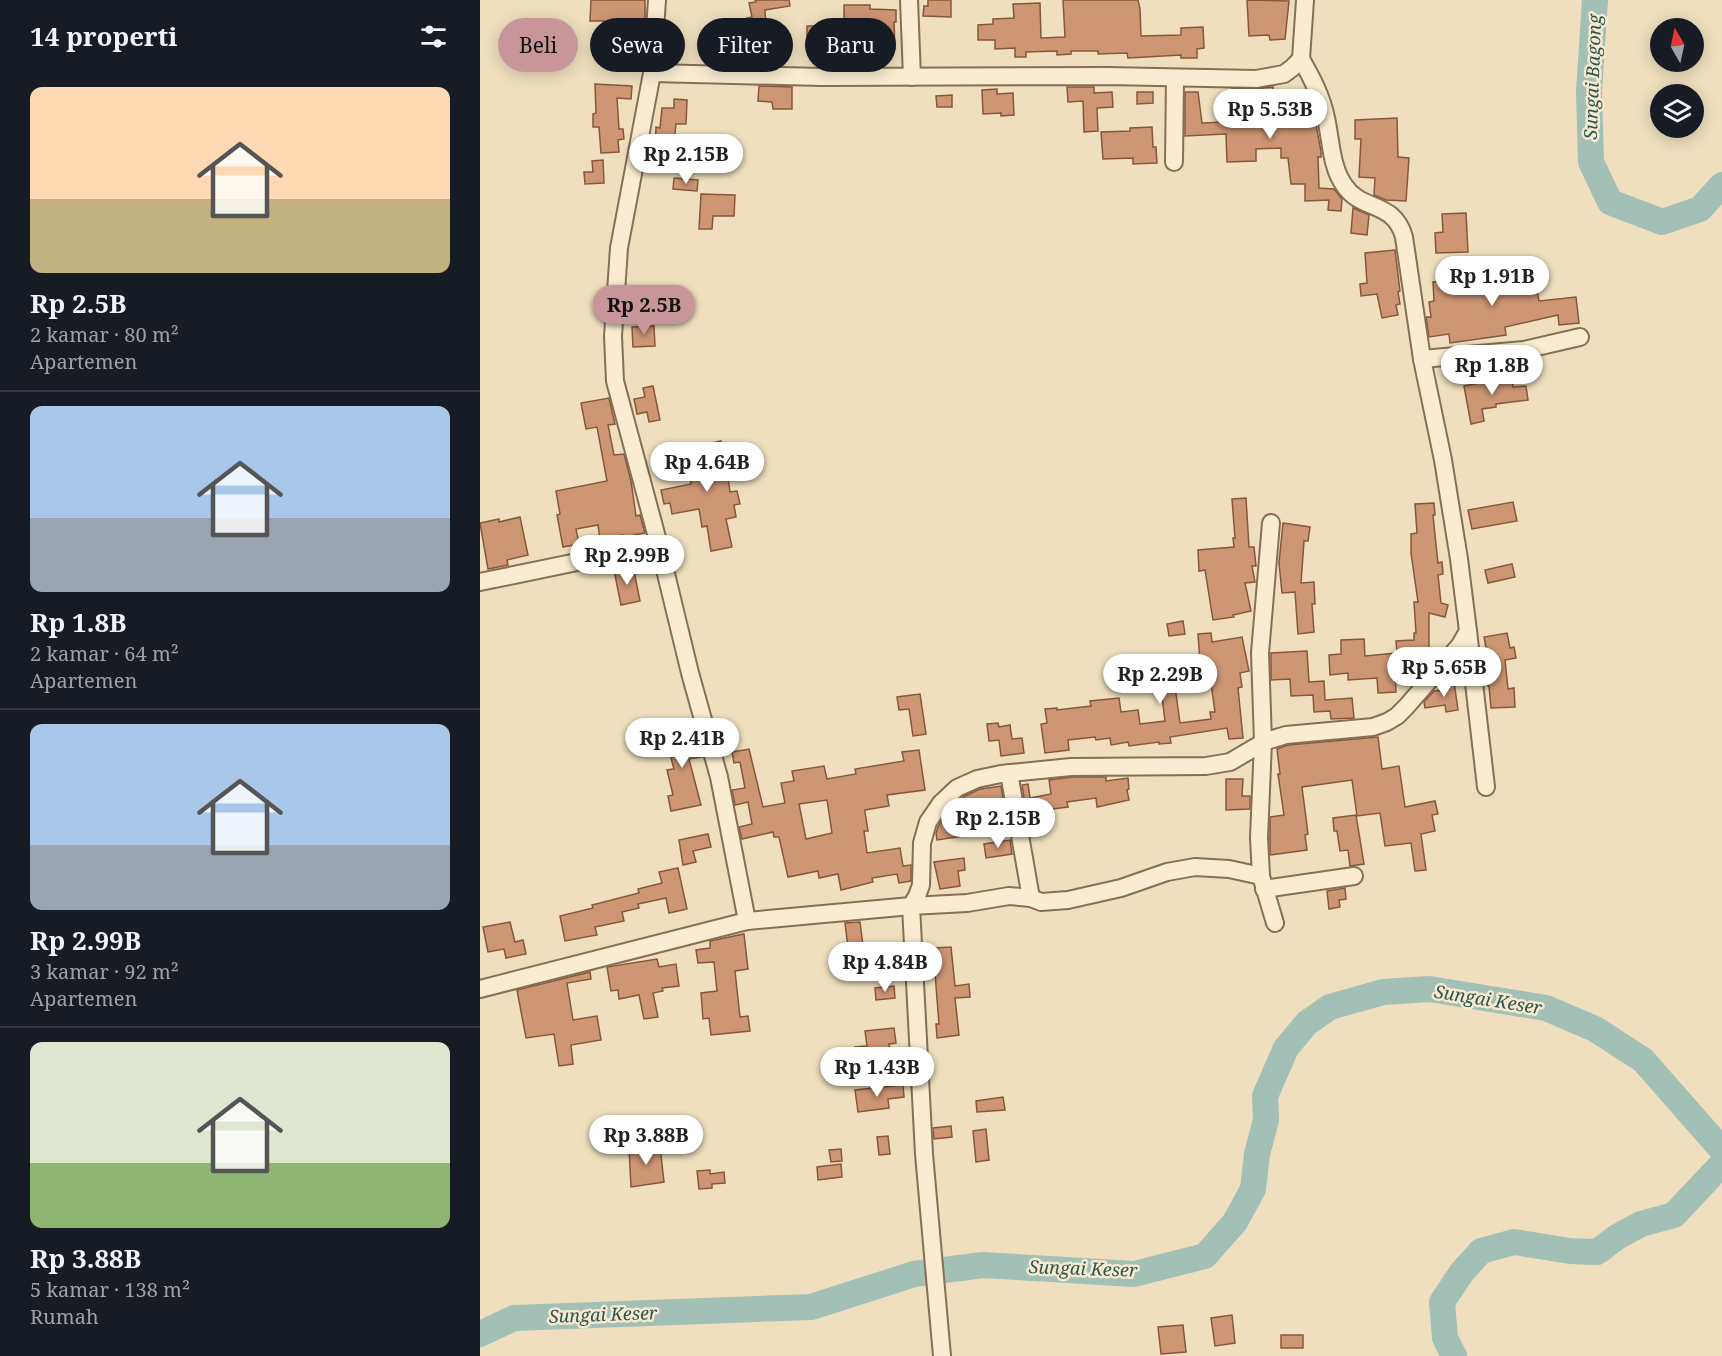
<!DOCTYPE html>
<html lang="id">
<head>
<meta charset="utf-8">
<style>
	:root { --surface:#171b24; --page:#242831; --text:#f1f3f6; --muted:#9ea1a6; --line:#363941; --accent:#c8969a }
	body { margin:0; font-family:"Noto Serif",serif; background:var(--page); color:var(--text); height:100vh; display:flex; flex-direction:column; font-size:22px; white-space:nowrap }
	* { box-sizing:border-box; margin:0 }
	p { font-size:20px; color:var(--muted) }
	.icon { flex:none; width:33px; height:33px; fill:none; stroke:currentColor; stroke-width:2; stroke-linecap:round; stroke-linejoin:round }
	.map { position:relative; flex:1; overflow:hidden }
	.sheet { display:flex; flex-direction:column; background:var(--surface); width:480px }
	.sheet>* { flex:none }
	.top-card { position:absolute; left:18px; top:18px; width:570px; height:54px; display:flex; gap:12px }
	.needle { width:39px; rotate:351deg }
	.fabs { position:absolute; left:1170px; top:18px; display:grid; gap:12px }
	.fabs a { display:grid; place-items:center; width:54px; height:54px; border-radius:50%; background:var(--surface); box-shadow:0 3px 15px #0003; font-size:30px }
	.price { position:absolute; translate:-50% -51px; padding:0 14px; border-radius:21px; background:#fff; color:#222; font-size:20px; line-height:39px; filter:drop-shadow(0 2px 3px #0008) }
	.price::after { content:''; position:absolute; left:50%; top:36px; width:18px; height:14px; margin-left:-9px; background:inherit; clip-path:polygon(0 0,100% 0,50% 100%) }
	.price.current { background:var(--accent); color:#111 }
	ul { padding:0; list-style:none }
	li { display:grid; align-content:center; gap:12px; height:318px; padding:0 30px }
	li+li { border-top:2px solid var(--line) }
	li span { display:grid; place-items:center; height:186px; border-radius:12px; color:#555 }
	li>.icon { margin-inline-start:auto }
	span .icon { width:108px; height:108px; fill:#fffc; stroke-width:1 }
	li b { font-size:26px }
	h2 { display:flex; justify-content:space-between; align-items:center; height:72px; padding:0 30px; font-size:26px }
	.pill { padding:0 21px; border-radius:27px; background:var(--surface); box-shadow:0 3px 15px #0003; font-size:21px; line-height:54px }
	.pill.current { background:var(--accent); color:#111 }
	main { display:flex; flex:1; min-height:0 }
	.map>svg:first-child { display:block }
</style>
</head>
<body>
<main>
<section class="sheet">
<h2>14 properti<svg class="icon" aria-label="filters" viewBox="0 0 24 24"><path d="M4 7h16M4 17h16"/><circle cx="9" cy="7" r="2"/><circle cx="15" cy="17" r="2"/></svg></h2>
<ul>
<li><span style="background:linear-gradient(#ffd9b3 60%,#c2b280 0)"><svg class="icon" aria-label="home" viewBox="0 0 24 24"><path d="M3 11l9-7 9 7M6 9v11h12V9"/></svg></span><div><b>Rp 2.5B</b><p>2 kamar · 80 m²</p><p>Apartemen</p></div></li>
<li><span style="background:linear-gradient(#a9c7e8 60%,#9aa5b1 0)"><svg class="icon" aria-label="home" viewBox="0 0 24 24"><path d="M3 11l9-7 9 7M6 9v11h12V9"/></svg></span><div><b>Rp 1.8B</b><p>2 kamar · 64 m²</p><p>Apartemen</p></div></li>
<li><span style="background:linear-gradient(#a9c7e8 65%,#9aa5b1 0)"><svg class="icon" aria-label="home" viewBox="0 0 24 24"><path d="M3 11l9-7 9 7M6 9v11h12V9"/></svg></span><div><b>Rp 2.99B</b><p>3 kamar · 92 m²</p><p>Apartemen</p></div></li>
<li><span style="background:linear-gradient(#dfe7d0 65%,#8fb573 0)"><svg class="icon" aria-label="home" viewBox="0 0 24 24"><path d="M3 11l9-7 9 7M6 9v11h12V9"/></svg></span><div><b>Rp 3.88B</b><p>5 kamar · 138 m²</p><p>Rumah</p></div></li>
</ul>
</section>
<div class="map">
<svg width="1242" height="1356" viewBox="0 0 1242 1356">
	<rect width="100%" height="100%" fill="#efdfbe"/>
	<g fill="none" stroke-linecap="round" stroke-linejoin="round">
		<g stroke="#a2c0b6" stroke-width="26">
			<path d="M1115 0 1109 92 1111 162 1130 202 1182 222 1220 209 1242 185"/>
			<path d="M0 1334 34 1318 331 1307 434 1274 503 1265 654 1274 725 1256 755 1222 773 1189 777 1154 786 1120 785 1096 806 1048 827 1023 850 1007 903 992 949 989 1066 1008 1115 1029 1163 1060 1242 1150"/>
			<path d="M974 1356 965 1338 962 1302 982 1272 1001 1251 1034 1242 1090 1251 1117 1252 1137 1237 1161 1224 1194 1215 1242 1164"/>
		</g>
	</g>
	<g fill="#ce9673" stroke="#87573c" stroke-width="1.5" fill-rule="evenodd">
		<path d="M111 0H165V23H152L151 41H149L147 60 116 57 117 44H124V21H110Z"/>
		<path d="M275 0H309L310 6 285 10 287 51 269 52 267 18 272 17 269 3 276 2Z"/>
		<path d="M448 0H471V17L443 16 444 6H448Z"/>
		<path d="M583 0H658L660 9 661 36 701 35V28L723 27 724 48 717 49V58H701V55L648 58 647 53 618 54V51H591V54L577 55V51L546 52V57H535V48L515 49V40H498V25L513 24V19L534 18 533 4 560 3 561 38 585 37Z"/>
		<path d="M767 0 809 1 805 39 790 40 789 35 769 36Z"/>
		<path d="M364 5H390V9L416 10V22H414L415 49 391 50V57H376L375 24H364Z"/>
		<path d="M327 26H342L343 49 327 50Z"/>
		<path d="M115 84 152 86 151 99 137 98 139 129H143L144 139 138 140 139 152 121 153 119 127H113V114L116 113Z"/>
		<path d="M279 86 312 87V109H293L292 102 278 101Z"/>
		<path d="M587 87H614V93L632 92 633 107 617 108 618 131 604 132 603 101 588 102Z"/>
		<path d="M793 87V104H796V111L833 110 841 151V157H838L839 188 854 189 862 199 861 211 848 210 849 200 825 201V184H811L808 158H801V148L776 149V161L747 162 746 134 705 136V92H718L722 123 771 121 772 120 770 89Z"/>
		<path d="M517 89V94L533 93 534 115 521 116V113L503 114 502 90Z"/>
		<path d="M752 89H766V96L753 97Z"/>
		<path d="M657 92H673V103L657 104Z"/>
		<path d="M472 95V107H457L456 96Z"/>
		<path d="M194 99 207 100 206 124H196L193 153 182 152 183 160 166 161 169 148 175 147 176 127 180 128 182 108H194Z"/>
		<path d="M917 118 918 157 929 158 926 201 906 200 894 195 895 178 879 177 881 139H875V120Z"/>
		<path d="M672 127 673 147H676L677 163 653 164V158L623 159 621 132 650 131V128Z"/>
		<path d="M123 160 124 183 105 184 104 172H113L112 161Z"/>
		<path d="M194 178 218 180 217 191 193 189Z"/>
		<path d="M221 194 255 195 254 216H233L232 229H219Z"/>
		<path d="M873 208 889 215 887 235 871 233Z"/>
		<path d="M986 213 988 252 956 253 955 233 963 232 962 214Z"/>
		<path d="M915 250 920 291 918 292 920 304 916 305 918 315 902 318 897 294 881 296 880 284 887 283 885 253Z"/>
		<path d="M1053 271 1059 301 1096 297 1099 323 1079 325 1078 315 1025 327 1026 335 970 343 969 334 949 337 946 317H951L949 302 954 301 953 282 981 280V276L1005 274 1006 280 1032 278 1031 275Z"/>
		<path d="M174 326 175 346 153 347 152 327Z"/>
		<path d="M1031 376 1033 387 1046 386 1048 400 1016 404V407L1002 409 1004 421 991 424 984 386 999 383 998 380Z"/>
		<path d="M173 386 180 420 169 422 167 412 157 414 154 399 165 397 163 388Z"/>
		<path d="M129 398 135 424 128 425 134 455 144 454 151 481 156 516 160 515 165 533 144 537 143 535 120 539 118 525 96 529 99 544 83 547 77 515 80 514 76 491 127 481 117 427 106 429 101 403Z"/>
		<path d="M241 441 244 455H241L246 478H248L250 492 257 491 260 504 254 505 256 517 246 519 252 547 231 551 227 526 222 527 219 509 192 514 190 503 184 504 181 490 211 484 205 449Z"/>
		<path d="M766 498 769 547H774L776 566H772L775 582 765 583 771 611 753 615 754 617 733 620 725 570 719 571 718 550 754 547 753 538H755L752 499Z"/>
		<path d="M1033 502 1037 521 992 529 988 510Z"/>
		<path d="M954 503 955 515H953L956 545 958 563 962 562 963 574 958 575 961 603 968 605 965 617 949 613V653L930 652 931 672 915 673 916 692 898 693 897 678 868 680V673L850 675 849 655 861 654V640L884 639 885 656 917 653 916 641 934 640V633H936L934 602H938L931 553V534L937 533 935 504Z"/>
		<path d="M40 517 48 555 27 560 28 565 8 569 0 523 19 519V522Z"/>
		<path d="M803 523 830 527 828 541H824L821 583 834 582 835 604H832L834 632 818 634 815 592 802 593 799 563Z"/>
		<path d="M1032 564 1035 577 1008 583 1005 570Z"/>
		<path d="M153 566 160 601 141 605 134 570Z"/>
		<path d="M703 621 705 634 689 636 687 624Z"/>
		<path d="M731 633 732 642 762 637 769 671 760 673 762 687 758 688 763 738 749 739 747 728 690 737 691 743 679 744V742L649 746 648 742 631 745 630 738 616 740 615 737 588 740 589 750 565 753 561 724 567 723 565 709 577 708V710L611 706 610 701 639 698 641 712 658 710 660 724 685 721 680 681 694 679 700 723 731 719 730 712H735L730 676 698 681 696 666 720 663 718 634Z"/>
		<path d="M1027 633 1030 648 1034 647 1036 658 1025 660 1028 689 1034 688 1035 707 1011 708 1009 686H1008L1006 669H1010L1004 637Z"/>
		<path d="M827 651 829 682 844 681 845 700 872 698 874 718 851 719 850 711 834 712 833 695 811 696 810 679 791 680V653Z"/>
		<path d="M974 682 978 710 966 712 965 705 945 708 944 702 954 691 963 690 962 684Z"/>
		<path d="M440 694 446 734 433 736 429 709 419 710 417 697Z"/>
		<path d="M518 723 519 727 530 725 532 739 542 738 544 753 521 756 519 740 509 741 507 724Z"/>
		<path d="M210 726 213 741 217 740 221 757 209 759 221 805 191 811 188 796 193 795 187 770 194 769 184 732Z"/>
		<path d="M898 737 902 769 919 766 925 807 955 801 958 814 952 815 955 831 941 834 946 870 935 871 931 843 905 846 900 813 877 816 872 780 822 787 828 834 825 835 827 850 790 855V817L804 815 798 774H800L797 749 808 745Z"/>
		<path d="M269 749 283 807 305 803 301 783 314 781 312 771 344 766 347 779 376 774 375 769 424 761 422 752 439 750 445 790 407 795 409 806 385 810V812L388 831H384L387 853 420 848 423 866 431 865V881L419 883 417 874 392 878 393 882 361 890 358 874 339 878 338 871 308 877 299 837H294L293 832 262 839 259 827 272 824 268 802 255 805 252 790 265 788 260 762 254 763 252 752ZM347 800 352 833 326 839 319 804Z"/>
		<path d="M592 777H626V781L648 778 649 789 647 790 649 800 617 807 616 798 587 802 588 807 564 810V815L551 817V815L547 816 542 785 548 784 550 798 571 794 569 780Z"/>
		<path d="M746 779H763L762 796H770V809L746 810Z"/>
		<path d="M521 786 526 818 482 824 483 836 457 840 456 833 458 827 467 813 471 812 470 809 475 804 484 803 483 797 500 789Z"/>
		<path d="M876 815 884 864 870 866 868 850 860 851 857 831H854L853 818Z"/>
		<path d="M228 834 231 847 213 851 216 862 203 865 199 840Z"/>
		<path d="M530 840 532 854 506 858 504 844Z"/>
		<path d="M484 858 485 870 478 871 480 886 460 889 454 862Z"/>
		<path d="M198 868 207 909 189 913 186 898 158 904 159 908 142 912 144 921 115 927 117 935 85 941 80 916 113 908 112 905 159 893 158 889 182 883 179 872Z"/>
		<path d="M865 888 866 899 859 900 860 907 849 909 847 891Z"/>
		<path d="M30 922 35 942 43 940 46 954 26 958 24 949 8 952 3 927Z"/>
		<path d="M380 922 383 946 368 948 365 923Z"/>
		<path d="M264 934 268 969 255 971 260 1017 268 1016 270 1031 231 1035 229 1018 223 1019 221 993 237 991 234 962 218 963 216 950 230 948V941Z"/>
		<path d="M406 944V949L416 948 417 961 393 964 392 957H390L389 946Z"/>
		<path d="M471 947 475 986 489 984 490 997 475 998 479 1035 457 1038 456 1024H459L453 948Z"/>
		<path d="M177 959 179 967 196 964 199 986 182 988 183 991 173 993 178 1017 164 1019 159 995 139 999 138 990 131 991 127 967Z"/>
		<path d="M110 972 111 979 87 983 93 1020 117 1016 121 1040 91 1045 93 1064 79 1066 74 1034 46 1038 37 990Z"/>
		<path d="M414 986 415 998 396 1000 395 988Z"/>
		<path d="M414 1028 416 1043 409 1044 411 1058 377 1061 375 1047 387 1046 385 1031Z"/>
		<path d="M423 1085 424 1097 408 1099 409 1108 378 1112 375 1090Z"/>
		<path d="M523 1097 525 1110 497 1112 496 1101Z"/>
		<path d="M471 1126 472 1137 454 1139 453 1128Z"/>
		<path d="M506 1129 509 1160 496 1162 493 1131Z"/>
		<path d="M408 1136 410 1154 399 1155 397 1137Z"/>
		<path d="M180 1146 184 1182 151 1187 149 1149Z"/>
		<path d="M361 1149 362 1161 351 1162 349 1150Z"/>
		<path d="M361 1164 362 1177 338 1180 337 1167Z"/>
		<path d="M230 1170V1174L244 1172 245 1183 232 1184V1188L219 1189 217 1171Z"/>
		<path d="M752 1315 755 1343 735 1346 731 1318Z"/>
		<path d="M703 1325 706 1352 681 1354 678 1327Z"/>
		<rect x="801" y="1335" width="22" height="13"/>
	</g>
	<g fill="none" stroke-linecap="round" stroke-linejoin="round">
		<defs>
			<g id="minor">
				<path d="M177 0 172 73 139 248 133 336 135 381 179 545 210 673 239 777 267 921"/>
				<path d="M429 0 432 77"/>
				<path d="M172 73 342 77 627 76 776 79 804 74 812 68 821 59 825 0"/>
				<path d="M694 162 695 78"/>
				<path d="M942 359 1044 350 1100 337"/>
				<path d="M791 523 780 653 783 742 779 838 781 876 795 923"/>
				<path d="M0 582 179 545"/>
				<path d="M988 631 1006 787"/>
				<path d="M529 773 551 898"/>
				<path d="M784 889 874 876"/>
				<path d="M0 989 267 921 431 906 437 896 441 885 442 843 448 822 461 803 477 788 497 779 521 774 591 767 726 766 750 762 786 741 806 735 893 727 907 722 917 716 926 707 980 645 988 631 979 559 963 460 942 359 924 237C914 200 881 212 864 185 851 167 851 140 846 118 842 97 832 78 821 59"/>
				<path d="M462 1356 444 1154 431 906 487 903 529 896 551 898 561 902 588 900 641 888 687 872 715 867 749 869 781 876"/>
			</g>
		</defs>
		<use href="#minor" stroke="#876f56" stroke-width="20"/>
		<use href="#minor" stroke="#f9ecd1" stroke-width="16"/>
	</g>
	<g text-anchor="middle" stroke-width="5" stroke-linejoin="round" paint-order="stroke">
		<g font-size="18" font-style="italic" fill="#2a5652" stroke="#f6e9ce">
			<text transform="translate(1113 77) rotate(-88)" y="6">Sungai Bagong</text>
			<text transform="translate(1008 1000) rotate(9)" y="6">Sungai Keser</text>
			<text transform="translate(603 1269) rotate(2)" y="6">Sungai Keser</text>
			<text transform="translate(123 1315) rotate(-2)" y="6">Sungai Keser</text>
		</g>
	</g>
</svg>
<div class="fabs">
<a><svg class="needle" viewBox="-14 -14 28 28"><path d="M0-13l5 13h-10z" fill="#e53935"/><path d="M0 13l5-13h-10z" fill="#9ea1a6"/></svg></a>
<a><svg class="icon" aria-label="layers" viewBox="0 0 24 24"><path d="M12 4l9 5-9 5-9-5zM3 14l9 5 9-5"/></svg></a>
</div>
<b class="price" style="left:790px;top:140px">Rp 5.53B</b>
<b class="price" style="left:206px;top:185px">Rp 2.15B</b>
<b class="price" style="left:1012px;top:307px">Rp 1.91B</b>
<b class="price current" style="left:164px;top:336px">Rp 2.5B</b>
<b class="price" style="left:1012px;top:396px">Rp 1.8B</b>
<b class="price" style="left:227px;top:493px">Rp 4.64B</b>
<b class="price" style="left:147px;top:586px">Rp 2.99B</b>
<b class="price" style="left:964px;top:698px">Rp 5.65B</b>
<b class="price" style="left:680px;top:705px">Rp 2.29B</b>
<b class="price" style="left:202px;top:769px">Rp 2.41B</b>
<b class="price" style="left:518px;top:849px">Rp 2.15B</b>
<b class="price" style="left:405px;top:993px">Rp 4.84B</b>
<b class="price" style="left:397px;top:1098px">Rp 1.43B</b>
<b class="price" style="left:166px;top:1166px">Rp 3.88B</b>
<div class="top-card">
<a class="pill current">Beli</a>
<a class="pill">Sewa</a>
<a class="pill">Filter</a>
<a class="pill">Baru</a>
</div>
</div>
</main>
</body>
</html>
